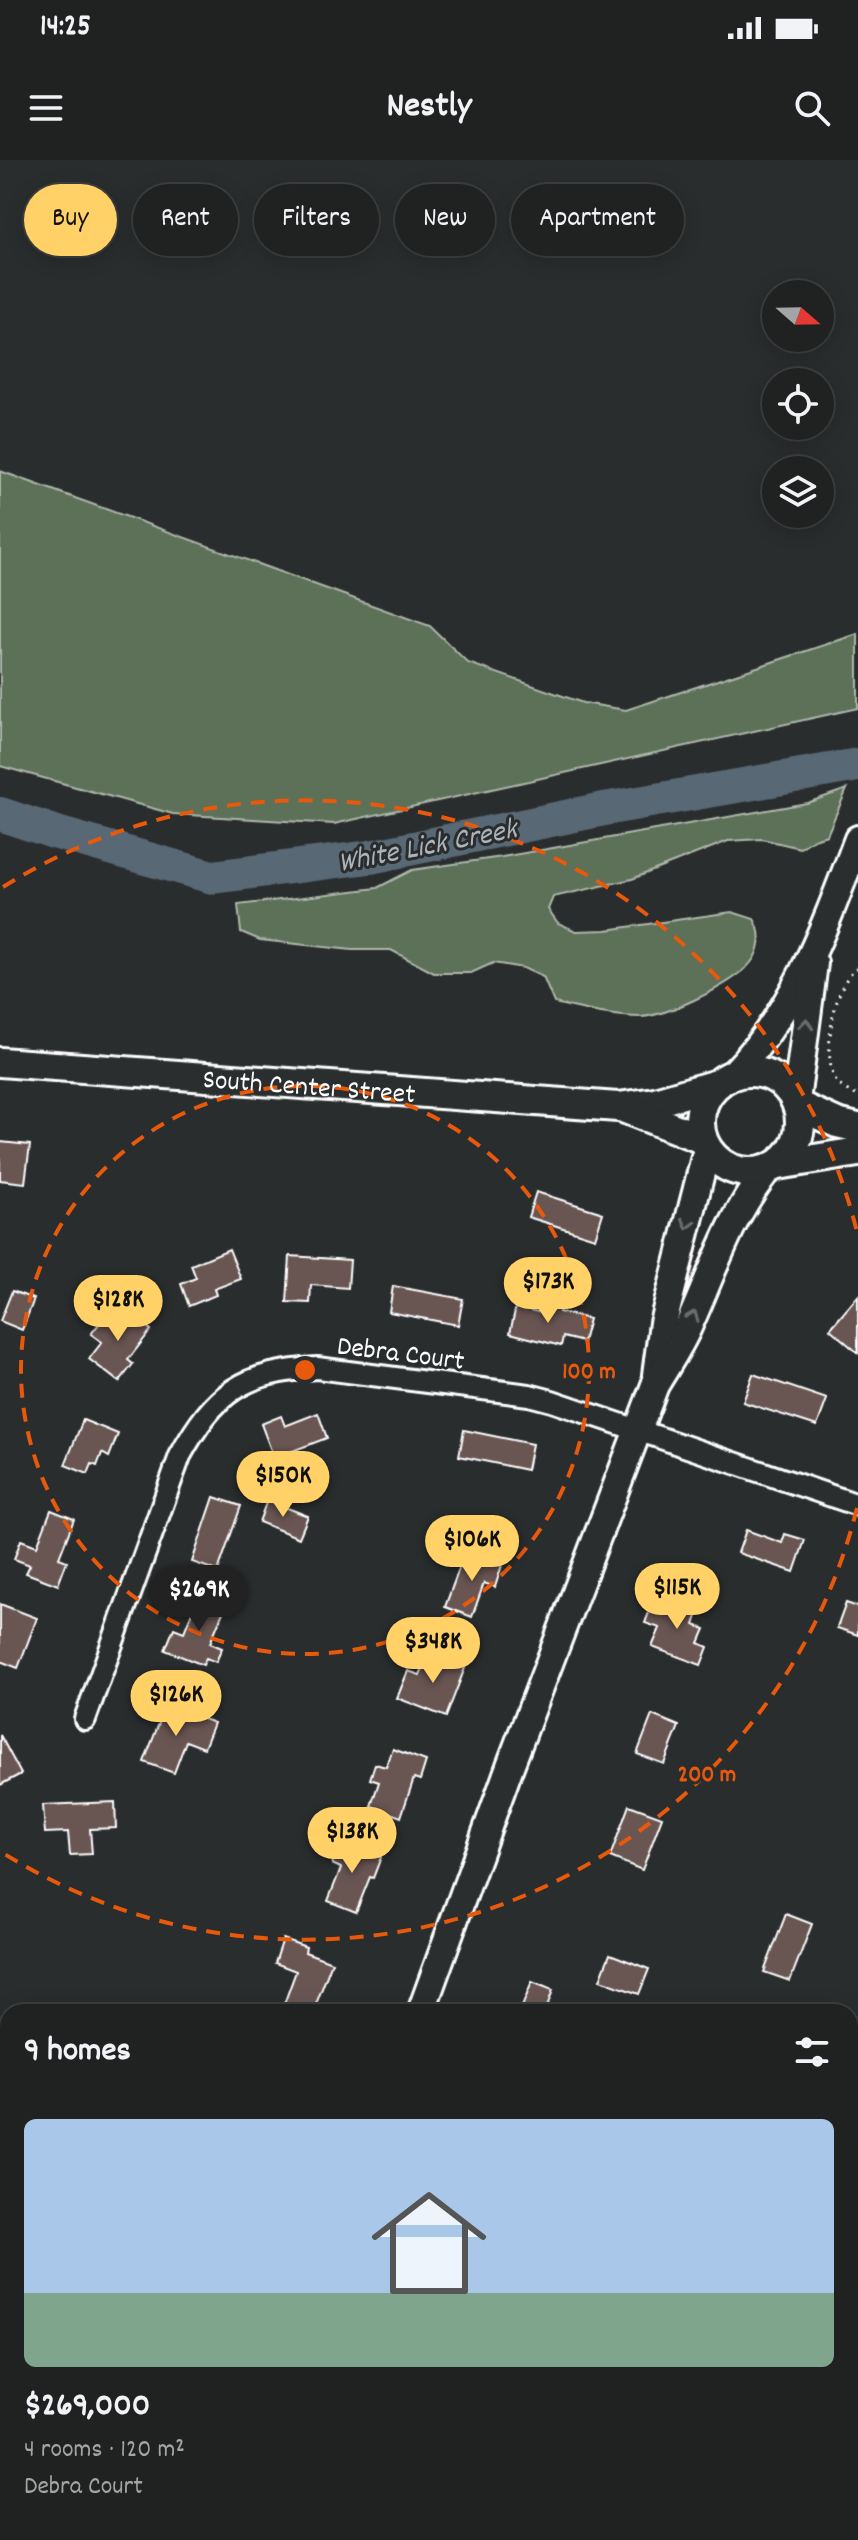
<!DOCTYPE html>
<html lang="en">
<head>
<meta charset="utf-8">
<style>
	:root { --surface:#202222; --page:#2d2f2f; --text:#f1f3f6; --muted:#a2a4a5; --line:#3d3f40; --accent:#ffd166 }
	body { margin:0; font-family:Dekko,sans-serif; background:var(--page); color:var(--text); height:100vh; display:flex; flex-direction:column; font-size:30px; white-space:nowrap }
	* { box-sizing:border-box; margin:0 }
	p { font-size:26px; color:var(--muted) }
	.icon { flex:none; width:44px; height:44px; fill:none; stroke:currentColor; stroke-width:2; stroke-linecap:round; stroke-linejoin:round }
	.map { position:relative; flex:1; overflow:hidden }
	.drawer { position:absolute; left:0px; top:1844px; width:858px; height:536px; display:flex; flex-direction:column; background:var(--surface); border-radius:24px 24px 0 0; box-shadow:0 4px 20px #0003,0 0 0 2px var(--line) }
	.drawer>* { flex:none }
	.banner { position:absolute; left:24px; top:24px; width:810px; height:72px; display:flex; gap:16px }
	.needle { width:52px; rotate:110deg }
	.tools { position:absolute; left:762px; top:120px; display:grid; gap:16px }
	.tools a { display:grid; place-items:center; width:72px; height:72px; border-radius:50%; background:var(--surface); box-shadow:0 4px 20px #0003,0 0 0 2px var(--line); font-size:40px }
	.price { position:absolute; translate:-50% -68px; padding:0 18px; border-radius:28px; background:var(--accent); color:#111; font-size:26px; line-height:52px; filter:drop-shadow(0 2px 4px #0008) }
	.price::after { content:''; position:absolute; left:50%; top:48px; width:24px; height:18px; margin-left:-12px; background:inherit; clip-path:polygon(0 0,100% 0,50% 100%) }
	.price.selected { background:#222; color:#fff }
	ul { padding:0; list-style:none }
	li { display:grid; align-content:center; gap:16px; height:424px; padding:0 24px }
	li span { display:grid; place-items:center; height:248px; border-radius:12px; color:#555 }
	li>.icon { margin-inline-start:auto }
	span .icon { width:144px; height:144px; fill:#fffc; stroke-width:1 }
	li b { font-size:34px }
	h2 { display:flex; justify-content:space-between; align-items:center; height:96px; padding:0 24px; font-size:34px }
	.pill { padding:0 28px; border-radius:36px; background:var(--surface); box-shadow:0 4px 20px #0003,0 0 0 2px var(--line); font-size:28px; line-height:72px }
	.pill.selected { background:var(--accent); color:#111 }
	.status { display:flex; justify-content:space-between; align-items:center; height:56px; padding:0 40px; background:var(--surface); direction:ltr }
	.status svg { height:22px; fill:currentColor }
	header { display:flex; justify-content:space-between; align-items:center; height:104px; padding:0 24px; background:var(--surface); font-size:36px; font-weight:700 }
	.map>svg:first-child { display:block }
</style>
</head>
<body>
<div class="status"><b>14:25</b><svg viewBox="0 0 49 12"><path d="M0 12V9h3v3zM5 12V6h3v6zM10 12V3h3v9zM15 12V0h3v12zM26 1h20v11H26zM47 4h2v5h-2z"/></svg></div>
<header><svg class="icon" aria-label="menu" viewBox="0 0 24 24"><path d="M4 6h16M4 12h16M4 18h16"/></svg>Nestly<svg class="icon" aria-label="search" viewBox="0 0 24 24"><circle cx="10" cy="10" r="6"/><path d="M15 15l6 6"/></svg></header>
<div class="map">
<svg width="858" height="2380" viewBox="0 0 858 2380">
	<rect width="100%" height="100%" fill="#2a2d2e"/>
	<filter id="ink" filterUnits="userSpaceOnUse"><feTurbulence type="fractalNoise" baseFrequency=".0125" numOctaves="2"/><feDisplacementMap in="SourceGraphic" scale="16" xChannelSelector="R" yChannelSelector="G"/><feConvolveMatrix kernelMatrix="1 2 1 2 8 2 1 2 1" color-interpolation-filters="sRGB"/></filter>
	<g filter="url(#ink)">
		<g fill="#5d7059" stroke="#aeb8ac" stroke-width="2">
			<path d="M0 311 430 466 468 503 583 543 626 550 858 474V548L334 664 173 654 0 606Z"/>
			<path d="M847 629 827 675 814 679 800 688 762 679 728 681 632 719 553 737 548 749 558 763 576 771 606 770 732 752 754 759C764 775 760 795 746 808 726 827 667 856 640 857 612 857 582 849 554 843L543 817 523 808 493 803 471 813H434L391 790H352L260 780 241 772 238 745 377 728 412 710 502 697 807 643Z"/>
		</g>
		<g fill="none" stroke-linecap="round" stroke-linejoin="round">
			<path stroke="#586775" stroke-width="34" d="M0 654 57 673 212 717 370 697 604 649 858 605"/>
		</g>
		<g fill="#695753" stroke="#fff" stroke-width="2">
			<path d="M0 982 30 985 25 1023 0 1020Z"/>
			<path d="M536 1032 603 1053 595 1078 528 1057Z"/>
			<path d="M229 1089 241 1119 214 1129 216 1135 189 1146 181 1124 196 1118 191 1105Z"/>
			<path d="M290 1096 350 1100 348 1128 311 1125 310 1143 287 1142Z"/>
			<path d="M393 1126 463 1139 458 1165 389 1152Z"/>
			<path d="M12 1131 34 1139 22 1170 0 1161Z"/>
			<path d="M858 1136V1193L830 1169Z"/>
			<path d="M541 1141 561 1146 559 1152 589 1159 583 1182 563 1177 561 1186 510 1173 516 1146 538 1152Z"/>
			<path d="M122 1147 151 1170 128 1200 133 1204 119 1222 89 1199 102 1182 91 1174 103 1159 109 1164Z"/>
			<path d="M753 1214 827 1239 817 1266 743 1242Z"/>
			<path d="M318 1253 327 1278 274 1298 261 1264 281 1256 285 1266Z"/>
			<path d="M83 1260 118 1274 109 1297 102 1293 97 1306 92 1304 88 1314 65 1305Z"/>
			<path d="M464 1270 532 1284 527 1310 459 1296Z"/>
			<path d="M214 1337 241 1346 218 1411 192 1402Z"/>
			<path d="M267 1340 308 1356 299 1378 259 1362Z"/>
			<path d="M51 1350 74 1359 59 1398 67 1401 58 1425 26 1413 30 1405 14 1399 21 1380 37 1386Z"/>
			<path d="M746 1370 782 1383 785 1374 805 1380 794 1412 738 1393Z"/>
			<path d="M465 1392 502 1405 495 1427 484 1423 472 1457 445 1447Z"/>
			<path d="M199 1434 226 1445 210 1483 222 1488 216 1502 206 1498 203 1505 165 1490 174 1468 184 1472Z"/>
			<path d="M655 1437 698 1453 694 1465 705 1469 699 1483 708 1487 701 1505 652 1487 660 1468 645 1463Z"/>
			<path d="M846 1443 858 1447V1475L837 1468Z"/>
			<path d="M0 1444 37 1458 18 1508 0 1501Z"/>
			<path d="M438 1494 466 1505 446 1557 397 1538 408 1511 420 1515 426 1501 434 1504Z"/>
			<path d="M166 1545 214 1563 204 1588 186 1581 174 1613 144 1602Z"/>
			<path d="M652 1555 679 1566 664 1604 637 1594Z"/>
			<path d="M0 1575 21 1614 0 1625Z"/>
			<path d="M393 1589 426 1601 420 1620 414 1618 401 1657 371 1646 379 1622 370 1619 375 1604 386 1607Z"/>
			<path d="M115 1642 116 1668 90 1669 92 1694 70 1695 68 1672 45 1673 43 1645Z"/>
			<path d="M629 1645 662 1657 642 1710 610 1697Z"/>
			<path d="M341 1681 381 1697 373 1718 370 1717 356 1752 328 1741 341 1708 332 1704Z"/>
			<path d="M786 1754 812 1764 790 1821 764 1812Z"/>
			<path d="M283 1779 306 1787 305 1792 332 1802 313 1852 284 1844 296 1811 275 1803Z"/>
			<path d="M610 1794 649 1809 639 1834 600 1820Z"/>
			<path d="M532 1822 553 1830 545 1852H520Z"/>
		</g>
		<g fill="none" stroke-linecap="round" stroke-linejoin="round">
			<defs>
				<g id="minor">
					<path d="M85 1559 180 1296C215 1232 243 1212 317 1208L529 1235 552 1241 858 1345"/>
					<path d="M0 2047 8 2044"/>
					<path d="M850 2240 858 2243"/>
				</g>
				<g id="tertiary">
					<path d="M732 915C796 850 826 763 858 679"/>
					<path d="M796 941 814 803"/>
					<path d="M656 1215 663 1163 707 989"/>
					<path d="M421 1852 510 1606 655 1225C667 1205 680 1186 689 1165 715 1107 728 1061 767 1010"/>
					<path d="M225 2380 228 2372"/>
				</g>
				<g id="secondary">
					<path id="s1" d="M0 902 618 947 655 942 717 924"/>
					<circle cx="750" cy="962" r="50"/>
					<path d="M797 945 837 963 858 968"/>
					<path d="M623 948 702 979"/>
					<path d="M777 1005 858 992"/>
				</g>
			</defs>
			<use href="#minor" stroke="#fff" stroke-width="26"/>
			<use href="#tertiary" stroke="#fff" stroke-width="32"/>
			<use href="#secondary" stroke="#fff" stroke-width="34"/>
			<path stroke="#fff" stroke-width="3" stroke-dasharray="2 6" stroke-linecap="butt" d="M858 808C834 818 820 902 837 922 841 928 851 933 858 936"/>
			<use href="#minor" stroke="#2a2d2e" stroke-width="20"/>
			<use href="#tertiary" stroke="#2a2d2e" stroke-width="26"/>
			<use href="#secondary" stroke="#2a2d2e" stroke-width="28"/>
		</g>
		<defs><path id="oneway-chevron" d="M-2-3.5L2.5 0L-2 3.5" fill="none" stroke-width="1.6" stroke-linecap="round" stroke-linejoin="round" transform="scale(2)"/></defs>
		<g stroke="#6a6c6d">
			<use href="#oneway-chevron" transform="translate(806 864) rotate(-84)"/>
			<use href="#oneway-chevron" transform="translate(688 1064) rotate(105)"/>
			<use href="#oneway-chevron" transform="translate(693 1156) rotate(-68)"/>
		</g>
	</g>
	<g fill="none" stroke="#e8590c" stroke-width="4" stroke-dasharray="14 10">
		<circle cx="305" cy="1210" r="284"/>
		<path d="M857 1348A569 569 0 0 1 3 1693M3 727A569 569 0 0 1 857 1072"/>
	</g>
	<g text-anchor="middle" stroke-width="6" stroke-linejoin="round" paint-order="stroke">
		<g font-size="28" fill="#fff" stroke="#2a2d2e">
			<text dy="10" stroke="none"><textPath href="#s1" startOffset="310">South Center Street</textPath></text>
			<text transform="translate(401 1191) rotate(7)" y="10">Debra Court</text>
		</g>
		<g font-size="30" font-style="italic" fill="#acb3ba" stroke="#2a2d2e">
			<text transform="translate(427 684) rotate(-11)" y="10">White Lick Creek</text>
		</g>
	</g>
	<circle cx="305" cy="1210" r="12" fill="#e8590c" stroke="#2a2d2e" stroke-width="4"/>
	<g font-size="24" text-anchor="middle" font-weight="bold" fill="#e8590c" stroke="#2a2d2e" stroke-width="6" stroke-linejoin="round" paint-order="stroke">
		<text x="589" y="1218">100 m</text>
		<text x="707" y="1621">200 m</text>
	</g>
</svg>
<div class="tools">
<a><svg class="needle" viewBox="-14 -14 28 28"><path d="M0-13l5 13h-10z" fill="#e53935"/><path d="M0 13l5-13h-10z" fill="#a2a4a5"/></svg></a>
<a><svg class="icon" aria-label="locate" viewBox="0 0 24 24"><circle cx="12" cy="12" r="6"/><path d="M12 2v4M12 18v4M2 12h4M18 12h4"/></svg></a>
<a><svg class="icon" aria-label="layers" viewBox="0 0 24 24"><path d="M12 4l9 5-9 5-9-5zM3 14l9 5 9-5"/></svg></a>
</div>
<b class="price" style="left:548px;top:1165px">$173K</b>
<b class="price" style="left:118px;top:1183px">$128K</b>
<b class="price" style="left:283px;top:1359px">$150K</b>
<b class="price" style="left:472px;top:1423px">$106K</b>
<b class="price" style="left:677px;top:1471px">$115K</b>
<b class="price selected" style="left:199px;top:1473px">$269K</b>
<b class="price" style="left:433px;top:1525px">$348K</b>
<b class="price" style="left:176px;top:1578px">$126K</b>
<b class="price" style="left:352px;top:1715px">$138K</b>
<div class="banner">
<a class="pill selected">Buy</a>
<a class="pill">Rent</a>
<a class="pill">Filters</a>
<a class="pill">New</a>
<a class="pill">Apartment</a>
</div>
<section class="drawer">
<h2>9 homes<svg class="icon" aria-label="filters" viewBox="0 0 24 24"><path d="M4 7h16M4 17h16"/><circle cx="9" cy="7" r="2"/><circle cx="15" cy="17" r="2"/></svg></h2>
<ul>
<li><span style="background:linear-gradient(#a9c7e8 70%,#7fa58c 0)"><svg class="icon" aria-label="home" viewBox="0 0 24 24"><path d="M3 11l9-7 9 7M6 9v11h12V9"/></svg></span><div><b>$269,000</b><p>4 rooms · 120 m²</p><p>Debra Court</p></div></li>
</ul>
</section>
</div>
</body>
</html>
